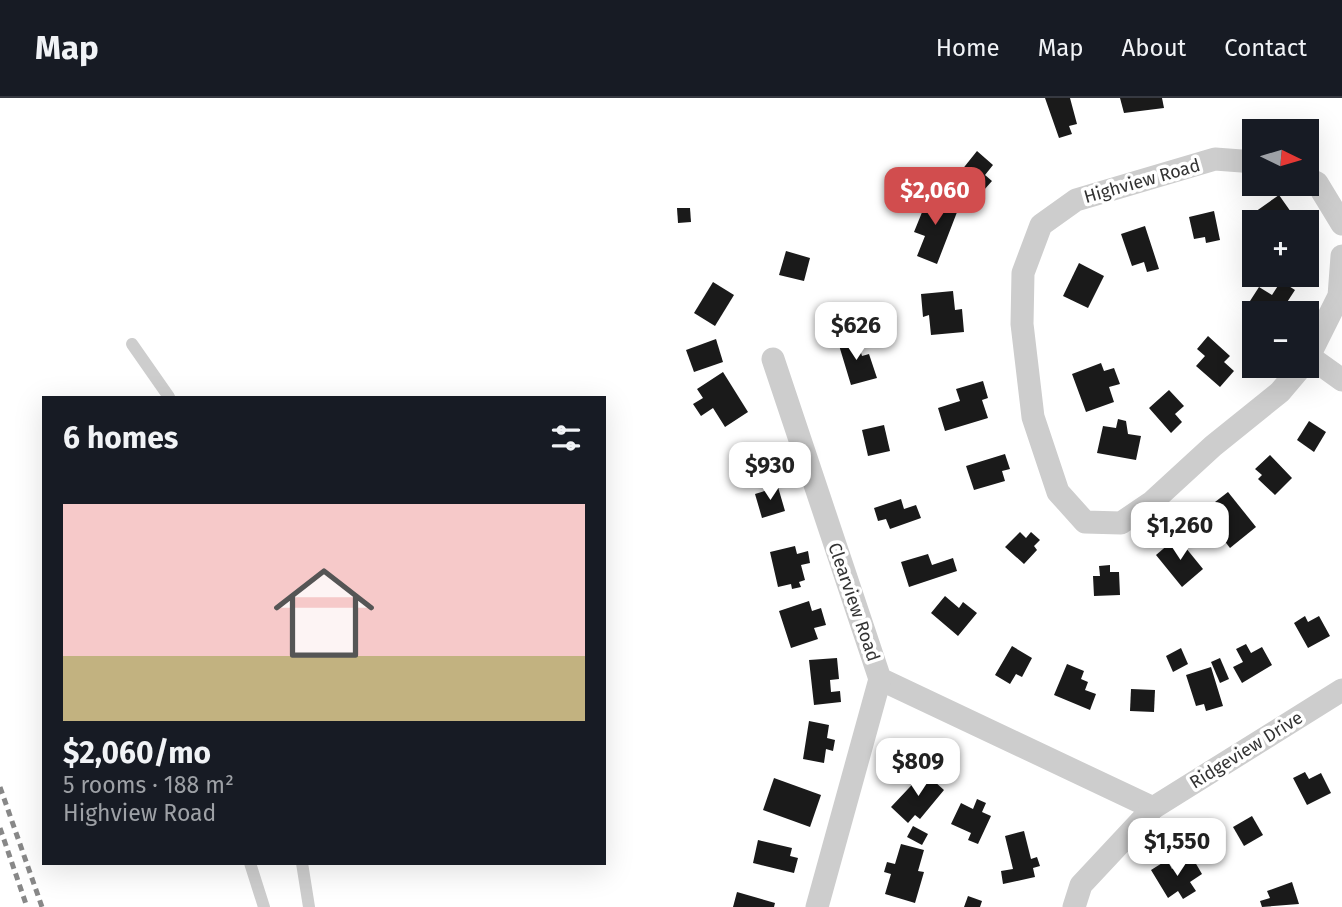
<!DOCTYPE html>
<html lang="en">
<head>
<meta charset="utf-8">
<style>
	:root { --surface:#171b24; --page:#242831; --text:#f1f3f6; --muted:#9ea1a6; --line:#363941; --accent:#d14d4e }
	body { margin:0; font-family:"Fira Sans",sans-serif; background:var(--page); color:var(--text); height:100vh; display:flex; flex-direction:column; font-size:26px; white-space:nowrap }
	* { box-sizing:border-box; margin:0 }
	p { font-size:23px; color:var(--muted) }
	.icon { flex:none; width:38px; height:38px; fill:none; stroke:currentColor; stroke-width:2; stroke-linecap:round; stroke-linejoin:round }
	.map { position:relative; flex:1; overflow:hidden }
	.panel { position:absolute; left:42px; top:298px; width:564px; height:469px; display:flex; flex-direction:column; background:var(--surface); border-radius:0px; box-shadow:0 7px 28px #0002 }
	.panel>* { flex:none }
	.needle { width:46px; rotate:95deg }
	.buttons { position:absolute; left:1242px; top:21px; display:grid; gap:14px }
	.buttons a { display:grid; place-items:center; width:77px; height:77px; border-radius:0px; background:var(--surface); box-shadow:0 7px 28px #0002; font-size:35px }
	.price { position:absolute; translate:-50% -60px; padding:0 16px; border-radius:14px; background:#fff; color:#222; font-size:23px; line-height:46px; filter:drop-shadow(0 2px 4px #0008) }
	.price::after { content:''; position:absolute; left:50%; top:42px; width:21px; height:16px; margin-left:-10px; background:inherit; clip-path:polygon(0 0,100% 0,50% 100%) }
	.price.on { background:var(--accent); color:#fff }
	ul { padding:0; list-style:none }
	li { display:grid; align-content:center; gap:14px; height:371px; padding:0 21px }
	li+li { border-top:2px solid var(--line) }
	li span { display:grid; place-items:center; height:217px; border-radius:0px; color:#555 }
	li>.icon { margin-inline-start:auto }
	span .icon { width:126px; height:126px; fill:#fffc; stroke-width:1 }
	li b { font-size:30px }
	h2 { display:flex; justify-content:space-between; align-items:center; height:84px; padding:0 21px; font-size:30px }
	header { display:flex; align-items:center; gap:42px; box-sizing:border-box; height:98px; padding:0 35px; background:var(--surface); border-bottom:2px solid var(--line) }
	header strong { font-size:33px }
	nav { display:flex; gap:38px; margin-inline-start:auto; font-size:24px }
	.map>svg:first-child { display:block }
</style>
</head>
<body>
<header>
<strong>Map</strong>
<nav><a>Home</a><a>Map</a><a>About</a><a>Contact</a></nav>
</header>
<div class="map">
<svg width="1342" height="809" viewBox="0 0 1342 809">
	<rect width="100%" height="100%" fill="#fff"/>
	<g fill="#1a1a1a">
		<path d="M1045 0H1070L1077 26 1069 28 1072 36 1059 40Z"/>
		<path d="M1120 0H1162L1164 10 1124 15Z"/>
		<path d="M977 53 993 67 985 77 992 83 984 92 961 73Z"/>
		<path d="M929 97 959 109 937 166 917 158 925 138 914 134Z"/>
		<path d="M1279 97 1298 124H1255V135L1245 121Z"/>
		<path d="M677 110H690L691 124 678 125Z"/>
		<path d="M1214 113 1220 142 1206 145 1205 139 1194 141 1189 119Z"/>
		<path d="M1145 128 1159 171 1147 174 1144 164 1132 168 1121 136Z"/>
		<path d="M786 153 810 160 804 183 779 177Z"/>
		<path d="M1079 165 1104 178 1088 210 1063 198Z"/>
		<path d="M1281 183 1295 192 1280 215H1255V223L1250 219 1258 208 1250 203 1259 189 1272 197Z"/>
		<path d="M713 184 734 197 715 228 694 215Z"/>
		<path d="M953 193 955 212 962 211 964 234 931 237 929 217 923 219 921 196Z"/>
		<path d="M856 238 862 258 869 256 877 280 851 287 838 244Z"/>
		<path d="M1208 238 1230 258 1224 264 1234 273 1220 289 1196 268 1205 258 1197 251Z"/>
		<path d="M716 241 723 264 694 274 686 252Z"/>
		<path d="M1101 265 1104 273 1114 270 1120 286 1109 289 1114 304 1086 314 1072 276Z"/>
		<path d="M723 274 748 314 725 329 713 310 701 318 693 306 703 300 697 291Z"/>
		<path d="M983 283 988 300 982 302 988 320 945 333 938 310 960 303 956 291Z"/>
		<path d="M1169 292 1184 308 1175 316 1182 324 1171 335 1149 310Z"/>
		<path d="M1118 321 1126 323 1128 336 1141 338 1136 362 1097 355 1103 328 1116 330Z"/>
		<path d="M1309 323 1326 334 1314 354 1297 342Z"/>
		<path d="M884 327 890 353 868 358 862 332Z"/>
		<path d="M770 345 772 354 766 355 770 375 750 380 744 350Z"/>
		<path d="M1005 356 1010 371 1002 373 1005 383 974 392 966 368Z"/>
		<path d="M1270 357 1292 380 1275 397 1258 381 1262 377 1255 371Z"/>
		<path d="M778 389 785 413 762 420 755 396Z"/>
		<path d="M1228 394 1256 429 1230 450 1202 414Z"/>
		<path d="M901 401 904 411 916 407 921 420 890 431 886 421 878 423 874 410Z"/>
		<path d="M1020 434 1026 440 1031 434 1040 442 1034 448 1037 452 1024 466 1005 449Z"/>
		<path d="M1177 439 1203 471 1182 489 1156 457Z"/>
		<path d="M795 448 797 456 808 453 810 465 801 467 805 482 799 484 801 489 792 491 791 486 778 489 770 454Z"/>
		<path d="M928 456 932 467 953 460 957 473 909 489 901 464Z"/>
		<path d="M1110 467V474H1119L1120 497 1094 498 1093 478H1100L1099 468Z"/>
		<path d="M945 498 959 510 963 504 977 515 958 538 931 515Z"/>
		<path d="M809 503 812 513 821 510 826 527 814 530 818 541 791 550 779 513Z"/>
		<path d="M1305 518 1308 524 1319 518 1330 538 1308 550 1294 525Z"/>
		<path d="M1246 546 1251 555 1262 549 1272 567 1242 585 1233 569 1243 564 1236 551Z"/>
		<path d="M1012 548 1032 560 1022 579 1016 576 1010 586 995 577Z"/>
		<path d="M1181 550 1188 566 1173 574 1166 558Z"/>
		<path d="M837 560 839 581 830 582 831 594 840 593 841 604 814 607 809 562Z"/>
		<path d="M1220 560 1229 581 1220 585 1211 564Z"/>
		<path d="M1067 566 1084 573 1081 581 1088 584 1085 592 1096 596 1090 612 1054 597Z"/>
		<path d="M1211 569 1223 608 1206 613 1204 606 1196 608 1186 577Z"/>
		<path d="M1131 591 1155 592 1154 614 1130 613Z"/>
		<path d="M809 623 829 627 827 640 835 642 833 653 826 651 824 665 803 661Z"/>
		<path d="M937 646 959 656 948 678 927 669Z"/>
		<path d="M924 674 944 692 920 721 915 717 908 725 891 709Z"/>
		<path d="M1305 674 1309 681 1321 675 1331 695 1307 707 1293 680Z"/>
		<path d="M774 680 821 697 810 729 763 712Z"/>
		<path d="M977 701 986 705 982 714 991 718 978 746 968 742 971 735 951 726 961 705 973 711Z"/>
		<path d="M1252 718 1263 737 1244 748 1233 729Z"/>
		<path d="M913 728 928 736 922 747 907 739Z"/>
		<path d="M1024 733 1031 761 1037 759 1040 768 1033 770 1035 779 1003 786 1001 773 1013 771 1005 738Z"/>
		<path d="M758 742 792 750 790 758 798 760 794 775 753 765Z"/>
		<path d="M901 746 924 752 918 773 924 774 915 805 885 796 891 776 884 774 887 764 895 766Z"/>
		<path d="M1192 759 1202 776 1190 784 1196 793 1183 801 1178 793 1168 800 1151 772 1167 762 1172 771Z"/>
		<path d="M1292 784 1299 806 1262 809 1260 803 1270 800 1267 793Z"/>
		<path d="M737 794 775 805 774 809H733Z"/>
		<path d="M968 798 982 803 980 809H964Z"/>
	</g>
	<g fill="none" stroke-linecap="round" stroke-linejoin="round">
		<g stroke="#cdcdcd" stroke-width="12">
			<path d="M132 246 169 299"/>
			<path d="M250 765 264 809"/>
			<path d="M302 765 309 809"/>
		</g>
		<g stroke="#cdcdcd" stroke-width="23">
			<path d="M1255 64 1215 61 1076 102 1041 127 1023 175 1022 226 1033 319 1058 394 1085 424 1121 425 1152 404 1213 348 1280 294 1302 268"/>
			<path d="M1307 80 1317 85 1342 126"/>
			<path d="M1310 259 1342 282"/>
			<path d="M773 261 880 581 1153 710"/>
			<path d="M1307 262 1339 198 1342 158"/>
			<path d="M817 809 880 581"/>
			<path d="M1074 809 1081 787 1153 710 1342 592"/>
		</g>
		<g stroke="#888" stroke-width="5" stroke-dasharray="7 5" stroke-linecap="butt">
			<path d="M0 689 42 809"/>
			<path d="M0 730 27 809"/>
		</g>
	</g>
	<g text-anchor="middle" stroke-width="7" stroke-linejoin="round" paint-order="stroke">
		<g font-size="18" fill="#333" stroke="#fff">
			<text transform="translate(1142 83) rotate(-16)" y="6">Highview Road</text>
			<text transform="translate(854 504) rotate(71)" y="6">Clearview Road</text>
			<text transform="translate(1246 652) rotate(-32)" y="6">Ridgeview Drive</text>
		</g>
	</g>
</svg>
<div class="buttons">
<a><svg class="needle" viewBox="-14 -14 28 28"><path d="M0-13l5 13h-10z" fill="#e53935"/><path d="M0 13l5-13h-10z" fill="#9ea1a6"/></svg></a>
<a>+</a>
<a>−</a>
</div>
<b class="price on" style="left:935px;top:129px">$2,060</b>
<b class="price" style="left:856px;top:264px">$626</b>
<b class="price" style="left:770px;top:404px">$930</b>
<b class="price" style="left:1180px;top:464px">$1,260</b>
<b class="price" style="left:918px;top:700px">$809</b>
<b class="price" style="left:1177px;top:780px">$1,550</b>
<section class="panel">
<h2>6 homes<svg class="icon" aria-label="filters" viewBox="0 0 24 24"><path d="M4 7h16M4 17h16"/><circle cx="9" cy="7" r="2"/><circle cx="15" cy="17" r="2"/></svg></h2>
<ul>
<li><span style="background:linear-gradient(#f6c9c9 70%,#c2b280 0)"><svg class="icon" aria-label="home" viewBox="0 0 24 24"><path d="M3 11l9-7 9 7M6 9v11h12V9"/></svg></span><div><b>$2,060/mo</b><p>5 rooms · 188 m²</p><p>Highview Road</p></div></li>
</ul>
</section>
</div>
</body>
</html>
